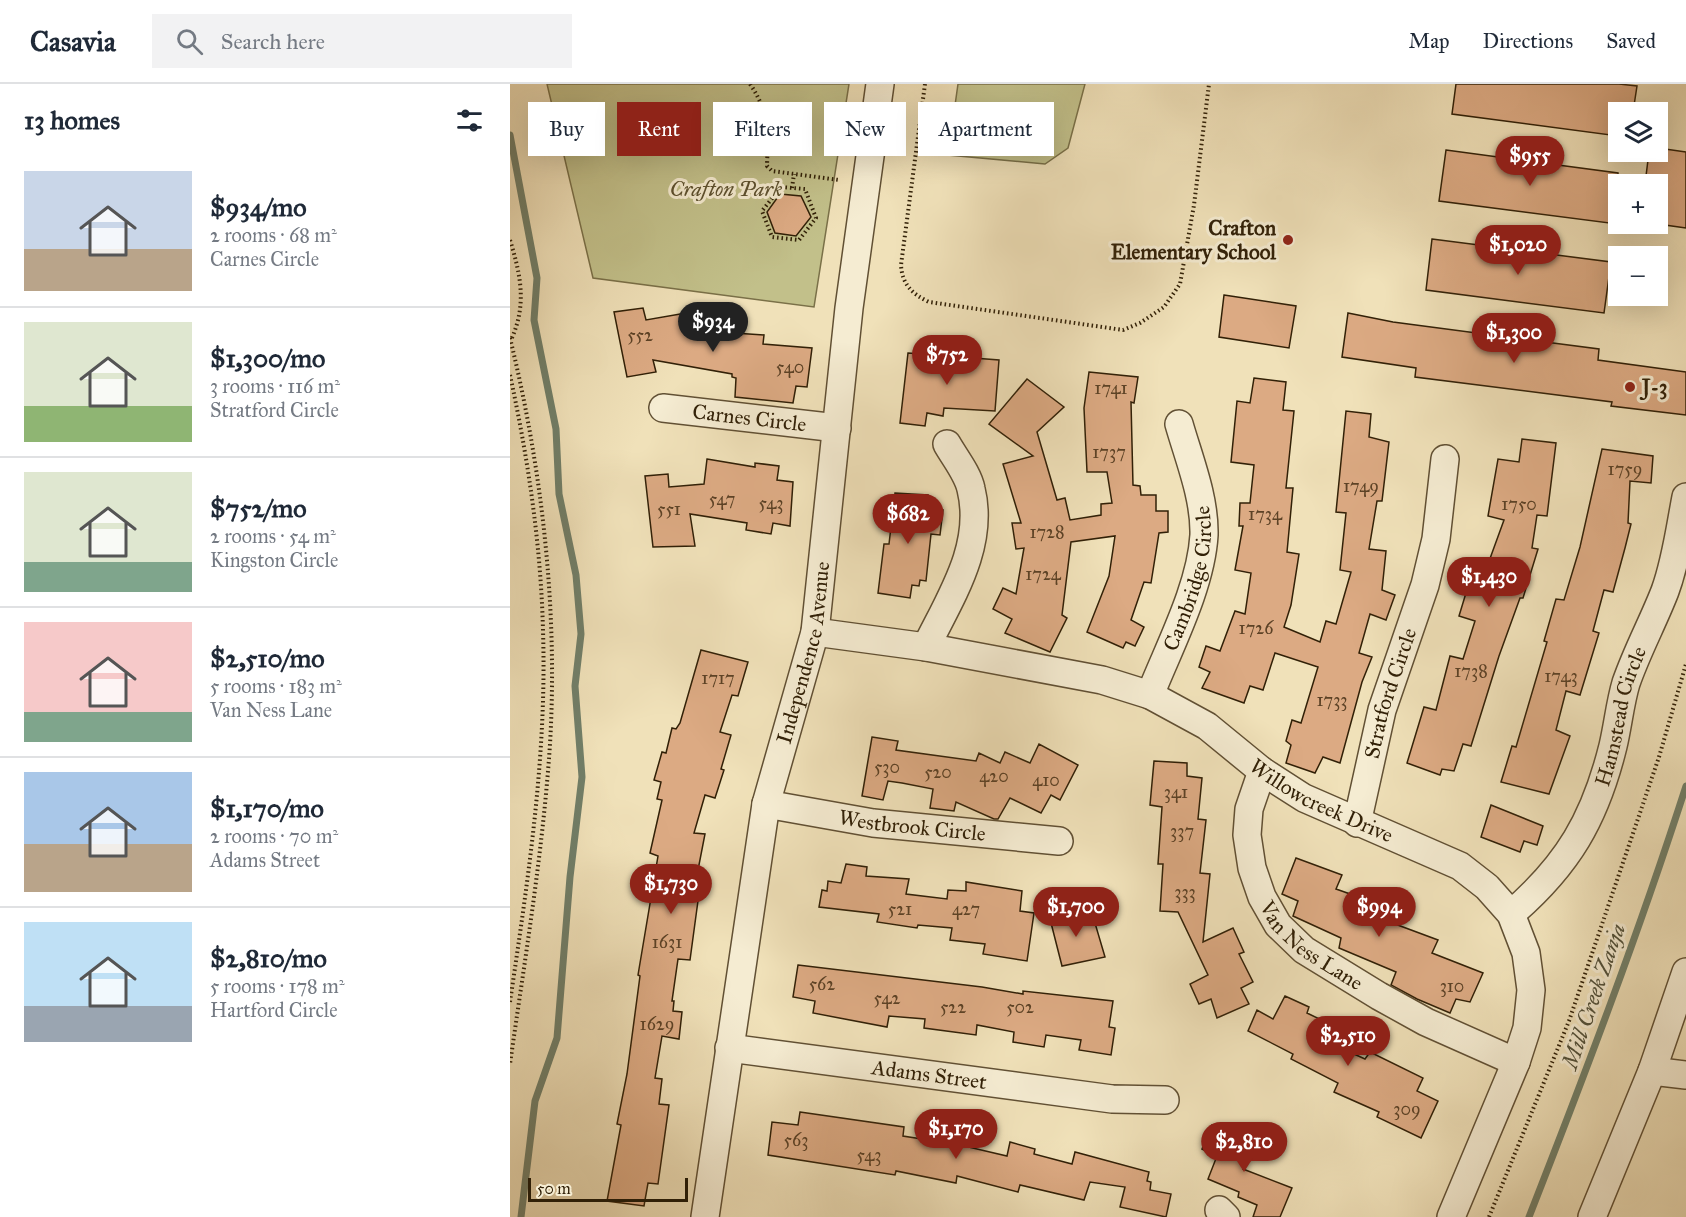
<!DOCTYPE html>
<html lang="en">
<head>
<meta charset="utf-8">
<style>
	:root { --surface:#fff; --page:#f2f2f3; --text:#1f2937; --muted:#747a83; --line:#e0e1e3; --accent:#8f2418 }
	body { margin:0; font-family:"IM FELL Great Primer",serif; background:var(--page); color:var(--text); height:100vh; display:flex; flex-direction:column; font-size:22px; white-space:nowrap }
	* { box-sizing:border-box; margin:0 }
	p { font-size:20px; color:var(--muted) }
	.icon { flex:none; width:33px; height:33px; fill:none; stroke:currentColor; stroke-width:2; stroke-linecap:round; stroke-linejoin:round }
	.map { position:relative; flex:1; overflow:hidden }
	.details { display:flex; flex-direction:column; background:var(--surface); width:510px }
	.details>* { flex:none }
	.top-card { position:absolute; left:18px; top:18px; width:570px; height:54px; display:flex; gap:12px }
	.fabs { position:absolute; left:1098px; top:18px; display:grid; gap:12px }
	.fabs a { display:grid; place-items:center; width:60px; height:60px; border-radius:0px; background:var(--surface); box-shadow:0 6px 24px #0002; font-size:30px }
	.scale { position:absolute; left:18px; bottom:15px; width:160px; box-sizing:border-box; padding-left:6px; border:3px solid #312007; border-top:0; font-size:16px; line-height:21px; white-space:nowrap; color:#312007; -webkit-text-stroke:4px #f5ecd2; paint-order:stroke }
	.price { position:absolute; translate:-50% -51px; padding:0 14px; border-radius:21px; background:var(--accent); color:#fff; font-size:20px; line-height:39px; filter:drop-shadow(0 2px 3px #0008) }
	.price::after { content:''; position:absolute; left:50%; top:36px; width:18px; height:14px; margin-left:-9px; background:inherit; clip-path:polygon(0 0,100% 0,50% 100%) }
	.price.current { background:#222; color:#fff }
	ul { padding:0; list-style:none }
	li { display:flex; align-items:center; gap:18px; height:150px; padding:0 24px }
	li+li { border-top:2px solid var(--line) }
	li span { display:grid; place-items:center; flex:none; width:168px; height:120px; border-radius:0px; color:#555 }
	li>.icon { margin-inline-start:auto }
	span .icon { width:72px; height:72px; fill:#fffc; stroke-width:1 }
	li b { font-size:26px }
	h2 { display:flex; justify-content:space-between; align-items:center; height:72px; padding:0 24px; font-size:26px }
	.pill { padding:0 21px; border-radius:0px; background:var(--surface); box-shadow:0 6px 24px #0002; font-size:21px; line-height:54px }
	.pill.current { background:var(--accent); color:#fff }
	header { display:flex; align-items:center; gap:36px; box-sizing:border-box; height:84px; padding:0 30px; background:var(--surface); border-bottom:2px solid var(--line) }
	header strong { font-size:28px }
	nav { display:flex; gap:33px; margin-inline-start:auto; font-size:21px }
	.search { width:420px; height:54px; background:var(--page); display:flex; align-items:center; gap:15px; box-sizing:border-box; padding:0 21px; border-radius:0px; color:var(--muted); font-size:22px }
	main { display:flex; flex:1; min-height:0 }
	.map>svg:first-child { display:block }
</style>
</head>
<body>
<header>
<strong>Casavia</strong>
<div class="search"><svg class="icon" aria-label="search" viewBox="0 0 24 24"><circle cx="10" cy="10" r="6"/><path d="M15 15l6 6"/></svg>Search here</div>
<nav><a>Map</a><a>Directions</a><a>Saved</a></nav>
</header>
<main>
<section class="details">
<h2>13 homes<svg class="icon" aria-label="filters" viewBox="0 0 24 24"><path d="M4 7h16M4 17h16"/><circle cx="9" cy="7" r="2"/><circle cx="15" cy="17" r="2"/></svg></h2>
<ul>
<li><span style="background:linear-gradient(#c9d6e8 65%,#b9a48a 0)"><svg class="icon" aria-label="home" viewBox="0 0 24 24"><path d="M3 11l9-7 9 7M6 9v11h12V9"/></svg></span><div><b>$934/mo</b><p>2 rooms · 68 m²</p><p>Carnes Circle</p></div></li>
<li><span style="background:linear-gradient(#dfe7d0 70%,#8fb573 0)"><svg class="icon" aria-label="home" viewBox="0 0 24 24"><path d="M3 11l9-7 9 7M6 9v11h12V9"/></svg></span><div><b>$1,300/mo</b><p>3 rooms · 116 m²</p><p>Stratford Circle</p></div></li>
<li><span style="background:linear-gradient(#dfe7d0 75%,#7fa58c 0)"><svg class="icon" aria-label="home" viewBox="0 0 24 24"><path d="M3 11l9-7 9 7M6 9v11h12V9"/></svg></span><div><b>$752/mo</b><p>2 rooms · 54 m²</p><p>Kingston Circle</p></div></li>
<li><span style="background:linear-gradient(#f6c9c9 75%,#7fa58c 0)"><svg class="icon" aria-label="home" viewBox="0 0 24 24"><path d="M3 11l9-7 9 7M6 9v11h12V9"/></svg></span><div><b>$2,510/mo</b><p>5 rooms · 183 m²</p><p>Van Ness Lane</p></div></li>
<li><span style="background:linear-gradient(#a9c7e8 60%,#b9a48a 0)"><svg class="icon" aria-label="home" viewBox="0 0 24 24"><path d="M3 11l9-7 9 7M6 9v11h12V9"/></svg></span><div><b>$1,170/mo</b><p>2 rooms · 70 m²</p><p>Adams Street</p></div></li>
<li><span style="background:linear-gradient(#bfe0f5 70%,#9aa5b1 0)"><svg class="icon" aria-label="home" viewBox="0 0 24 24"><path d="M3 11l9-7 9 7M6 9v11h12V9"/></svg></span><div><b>$2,810/mo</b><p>5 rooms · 178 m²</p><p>Hartford Circle</p></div></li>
</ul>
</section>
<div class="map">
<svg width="1176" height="1133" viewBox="0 0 1176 1133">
	<rect width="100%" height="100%" fill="#f0e1b9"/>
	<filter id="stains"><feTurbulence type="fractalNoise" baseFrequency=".00333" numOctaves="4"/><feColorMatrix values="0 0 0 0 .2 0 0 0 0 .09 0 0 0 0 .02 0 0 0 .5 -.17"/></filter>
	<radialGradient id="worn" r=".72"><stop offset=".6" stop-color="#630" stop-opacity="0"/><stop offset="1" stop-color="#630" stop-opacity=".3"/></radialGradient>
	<g fill="#c2c08a" stroke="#7a7048" stroke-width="1.5">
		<path d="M37 0H339L304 223 83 194Z"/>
		<path d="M448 0H575L558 64 535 80 438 71Z"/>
	</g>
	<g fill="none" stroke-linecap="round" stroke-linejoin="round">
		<g stroke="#717f69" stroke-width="7">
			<path d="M0 51 27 194 24 236 46 345 49 410 66 491 71 550 65 602 72 693 60 793 47 954 25 1017 11 1133"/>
			<path d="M1019 1133C1075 990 1129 848 1176 702"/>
		</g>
	</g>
	<g fill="#dcaa83" stroke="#312007" stroke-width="1.5">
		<path d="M946 0H1109L1127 2 1123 28H1108V52L942 30Z"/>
		<path d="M1148 64 1176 68V144L1148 140V100H1135L1139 68H1148Z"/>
		<path d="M936 66 1108 89 1107 140 929 117Z"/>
		<path d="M270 110 291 112 301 133 286 152 265 149 257 128Z"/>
		<path d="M922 155 1101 178 1094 229 916 206Z"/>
		<path d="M714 211 786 222 779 264 709 253Z"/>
		<path d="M133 224 136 236 176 229 211 233 209 248 254 251 253 260 302 264 297 303 286 302 283 319 225 313 226 294 222 293V290L143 276 146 288 117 293 104 228Z"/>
		<path d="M838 229 883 238 1089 265 1088 276 1176 288V331L1101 322 1102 318 905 293 906 284 832 273Z"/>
		<path d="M398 269 489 276 485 327 434 324 433 332 417 329 415 342 390 339Z"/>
		<path d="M579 288 628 293 624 319 621 318 623 401 630 402 631 411H646V427H658V448L649 449 641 499 634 498 621 536 634 543 625 562 616 558 613 564 577 548 599 492 605 452 561 458 552 531 557 534 540 568 495 549 502 535 483 525 493 504 506 510 514 464 506 465 502 439H511L493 380 523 372 479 340 517 295 554 323 527 348 547 416 555 414 560 436 591 431V420L602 419 597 388H577L574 324Z"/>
		<path d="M744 294 776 298 773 326 784 327 776 404H783L777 468 789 470 781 521 774 543 810 558 816 537 826 540 841 488 830 486 836 429 826 428 836 327 861 330 859 353 879 358 872 417H867L859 465 876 467 872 506 885 511 876 536 860 530 849 569 862 573 852 598 830 679 813 673 805 689 776 679 781 661 776 657 782 636 791 639 808 583 765 569 753 606 740 602 734 619 692 604 700 588 689 583 696 562 710 567 725 527 735 530 741 489 725 486 733 442H729L730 419H740L744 381 721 378 727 317 740 319Z"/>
		<path d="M1012 355 1046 359 1037 432 1027 431 1022 464 1028 465 1013 514H1010L989 572 961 662 953 660 944 687 932 685 930 691 897 679 914 623 926 626 940 572 953 575 965 537 949 532 966 476 978 480 994 436 978 432 988 375 1009 378Z"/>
		<path d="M1092 365 1143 372 1141 399 1120 397 1118 439 1121 440 1115 464 1103 508 1094 506 1083 547 1089 549 1070 611 1056 607 1046 646 1060 652 1039 710 991 698 1002 662 1006 663 1037 558 1034 557 1046 515 1054 516 1070 463Z"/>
		<path d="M197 375 245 383V379L269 382 267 396 283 398 280 442 263 439 261 450 236 446 237 439 180 430 185 462 143 463 135 392 158 390 159 403 194 400Z"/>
		<path d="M385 409 418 411 416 424 433 426 430 451 421 450 416 497 410 496 409 502 402 501 400 514 368 509 374 460H379Z"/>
		<path d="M191 566 238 578 228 612 222 611 210 648 221 651 211 685 214 686 205 714 195 711 184 749 195 750 188 786 192 787 180 876 168 875 162 917H164L163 927 172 928 169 955 152 952 145 994 152 995 149 1020 159 1021 148 1100 138 1099 134 1122 97 1117 111 1041 107 1040 117 990 130 892 128 891 148 772 140 769 152 716 147 715 151 698 144 696 152 668 156 669 162 644 166 645 170 639Z"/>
		<path d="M362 653 388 657 386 666 466 677 469 669 490 679 495 668 520 679 529 660 568 681 550 716 541 711 531 729 500 714 488 735H484L446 718 444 727 420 724 423 705 392 699 378 697 373 716 352 712Z"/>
		<path d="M644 677 677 679V692L692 694 688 735 696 736 690 789 700 790 693 858 723 844 734 868 729 870 743 898 731 904 739 920 707 934 701 915 689 920 680 900 698 891 668 828 650 827 653 780H648L652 723 640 721Z"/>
		<path d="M981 721 1033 742 1027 761 1014 757 1010 768 971 753Z"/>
		<path d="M786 774 832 791 826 805 883 825 877 837 928 856 922 869 973 889 960 918 946 915 940 929 907 915 881 901 886 888 829 864 831 854 783 832 788 817 772 810Z"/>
		<path d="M336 780 357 783 356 792 399 795 396 810 437 815 438 806 456 807V798L512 807 510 827 524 829 517 877 473 870 475 860 440 856 442 844 408 841 407 844 367 838 369 830 309 823 312 806 317 807 318 797 331 799Z"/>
		<path d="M568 825 572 841 585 839 595 873 552 882 539 831Z"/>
		<path d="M288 881 472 903 513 910V907L603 917 599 943 605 944 601 971 569 966 571 956 536 951 534 963 503 958 504 948 467 941 466 951 414 944 415 935 379 932 377 943 303 929 305 917 283 913Z"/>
		<path d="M775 912 799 923 797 929 828 944 822 960 855 975 860 968 913 994 907 1007 928 1017 911 1054 867 1033 869 1028 824 1008 828 999 781 975 783 970 738 947 747 926 763 935Z"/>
		<path d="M290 1028 394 1043 393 1052 431 1058 433 1049 455 1054 454 1062 497 1072 500 1058 525 1065 524 1070 562 1080 565 1068 639 1088 637 1097 641 1098 640 1106 661 1110 656 1133 610 1123 615 1103 580 1098 574 1116 510 1101 508 1108 447 1092 446 1099 386 1087 385 1091 258 1071 262 1038 288 1041Z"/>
		<path d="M702 1041 744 1056 733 1085 782 1104 770 1133H743L747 1121 728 1113 729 1108 698 1095 707 1072 692 1065Z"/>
	</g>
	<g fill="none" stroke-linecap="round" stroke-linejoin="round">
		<defs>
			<g id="minor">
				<path id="s1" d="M153 324 327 344"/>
				<path id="s2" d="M305 548 416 563 592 596 640 611 697 642 752 687 794 714 950 782 977 803 1001 830 1016 869 1021 906 1017 944 1006 978 941 1133"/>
				<path d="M416 563C440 514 475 462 461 405 458 390 445 374 437 360"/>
				<path id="s3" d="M640 611C659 563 691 503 694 451 695 414 679 375 669 340"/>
				<path id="s4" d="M752 687 739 725 737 751 742 784 752 813 768 841 794 866 869 912 916 938 1006 978"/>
				<path id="s5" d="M256 720 363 739 549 757"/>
				<path id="s6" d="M847 739 872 626 915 501 926 455 935 375"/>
				<path id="s7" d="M1001 830C1058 781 1085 735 1103 662 1108 641 1110 619 1116 599 1127 567 1143 538 1155 507 1166 477 1170 444 1176 413"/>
				<path id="s8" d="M219 964 602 1015 655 1016"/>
				<path d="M1142 987 1176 991"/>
				<path d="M709 1126 716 1133"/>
				<path id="s9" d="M195 1133 256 720 305 548 339 224 370 0"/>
				<path d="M1082 1133 1142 987 1176 888"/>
			</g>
		</defs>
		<use href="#minor" stroke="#615034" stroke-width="30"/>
		<g stroke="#312007" stroke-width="4" stroke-dasharray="1.5 3" stroke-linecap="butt">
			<path d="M240 0C259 27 258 50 257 82L262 87 329 96"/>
			<path d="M415 0 391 181C392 200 402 210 419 218L613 246 630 239 654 223 670 200 684 121 699 0"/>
			<path d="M271 103 295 105 306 134 289 156 262 153 252 127Z"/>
			<path d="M282 104 284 90"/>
			<path d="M0 156C11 192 17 221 1 256"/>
			<path d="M0 254C32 385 48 525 40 660 33 767 15 874 0 980"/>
			<path d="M0 291C18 374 31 462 33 547 37 672 18 795 0 918"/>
			<path d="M979 1133 1059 937 1149 673 1176 580"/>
		</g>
		<use href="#minor" stroke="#f5ecd2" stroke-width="27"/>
	</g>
	<g fill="#8f2418" stroke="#f5ecd2" stroke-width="2">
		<circle cx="778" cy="156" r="6"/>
		<circle cx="1120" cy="303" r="6"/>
	</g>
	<g text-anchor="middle" stroke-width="6" stroke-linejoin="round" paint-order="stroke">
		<g font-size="18" fill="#5c4226">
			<text x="130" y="257">552</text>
			<text x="280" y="289">540</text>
			<text x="601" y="310">1741</text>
			<text x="599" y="374">1737</text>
			<text x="1115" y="391">1759</text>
			<text x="851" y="408">1749</text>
			<text x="212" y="421">547</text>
			<text x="261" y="425">543</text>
			<text x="1009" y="426">1750</text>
			<text x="159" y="431">551</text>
			<text x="755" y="436">1734</text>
			<text x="537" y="454">1728</text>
			<text x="533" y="496">1724</text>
			<text x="746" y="550">1726</text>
			<text x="961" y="593">1738</text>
			<text x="1051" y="598">1743</text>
			<text x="208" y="600">1717</text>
			<text x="822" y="622">1733</text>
			<text x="377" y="689">530</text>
			<text x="428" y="694">520</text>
			<text x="484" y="698">420</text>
			<text x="536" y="702">410</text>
			<text x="666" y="714">341</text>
			<text x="672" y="753">337</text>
			<text x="675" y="814">333</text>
			<text x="390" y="831">521</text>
			<text x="456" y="831">427</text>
			<text x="157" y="864">1631</text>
			<text x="312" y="906">562</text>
			<text x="942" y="908">310</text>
			<text x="377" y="920">542</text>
			<text x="443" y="929">522</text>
			<text x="510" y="929">502</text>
			<text x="147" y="946">1629</text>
			<text x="897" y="1031">309</text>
			<text x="286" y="1062">563</text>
			<text x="359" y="1077">543</text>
		</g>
		<g font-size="21" font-style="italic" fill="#5c502e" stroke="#f5ecd2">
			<text x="216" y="112">Crafton Park</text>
		</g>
		<g font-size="21" font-weight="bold" fill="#312007" stroke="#f5ecd2" text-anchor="end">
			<text x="766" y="151">Crafton<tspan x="766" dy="24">Elementary School</tspan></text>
			<text x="1132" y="310" text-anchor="start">J-3</text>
		</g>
		<g font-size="21" fill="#312007" stroke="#f5ecd2">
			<text dy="7" stroke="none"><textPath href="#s1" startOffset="87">Carnes Circle</textPath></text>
			<text dy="7" stroke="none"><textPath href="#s3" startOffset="124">Cambridge Circle</textPath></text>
			<text dy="7" stroke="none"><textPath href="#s9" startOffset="574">Independence Avenue</textPath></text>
			<text dy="7" stroke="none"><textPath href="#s6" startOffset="134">Stratford Circle</textPath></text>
			<text dy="7" stroke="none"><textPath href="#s7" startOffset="231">Hamstead Circle</textPath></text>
			<text dy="7" stroke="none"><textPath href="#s2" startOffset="544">Willowcreek Drive</textPath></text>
			<text dy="7" stroke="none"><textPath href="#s5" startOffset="148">Westbrook Circle</textPath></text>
			<text dy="7" stroke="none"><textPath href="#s4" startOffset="201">Van Ness Lane</textPath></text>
			<text dy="7" stroke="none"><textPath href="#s8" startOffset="202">Adams Street</textPath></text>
		</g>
		<g font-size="22" font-style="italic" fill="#514f38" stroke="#f5ecd2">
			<text transform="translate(1083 912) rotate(-71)" y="8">Mill Creek Zanja</text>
		</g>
	</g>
	<rect width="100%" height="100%" filter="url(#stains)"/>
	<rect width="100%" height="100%" fill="url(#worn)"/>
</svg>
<div class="fabs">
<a><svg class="icon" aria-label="layers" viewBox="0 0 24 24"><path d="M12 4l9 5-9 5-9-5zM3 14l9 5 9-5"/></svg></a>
<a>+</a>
<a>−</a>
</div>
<div class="scale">50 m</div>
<b class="price" style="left:1020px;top:103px">$955</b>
<b class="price" style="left:1008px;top:192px">$1,020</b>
<b class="price current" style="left:203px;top:269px">$934</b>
<b class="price" style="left:1004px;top:280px">$1,300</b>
<b class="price" style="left:437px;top:302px">$752</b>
<b class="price" style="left:398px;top:461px">$682</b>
<b class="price" style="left:979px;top:524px">$1,430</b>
<b class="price" style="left:161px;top:831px">$1,730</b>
<b class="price" style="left:566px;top:854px">$1,700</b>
<b class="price" style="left:869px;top:854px">$994</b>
<b class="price" style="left:838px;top:983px">$2,510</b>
<b class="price" style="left:446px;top:1076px">$1,170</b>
<b class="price" style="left:734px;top:1089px">$2,810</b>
<div class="top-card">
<a class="pill">Buy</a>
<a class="pill current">Rent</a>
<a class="pill">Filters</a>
<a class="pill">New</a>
<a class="pill">Apartment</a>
</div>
</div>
</main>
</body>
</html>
